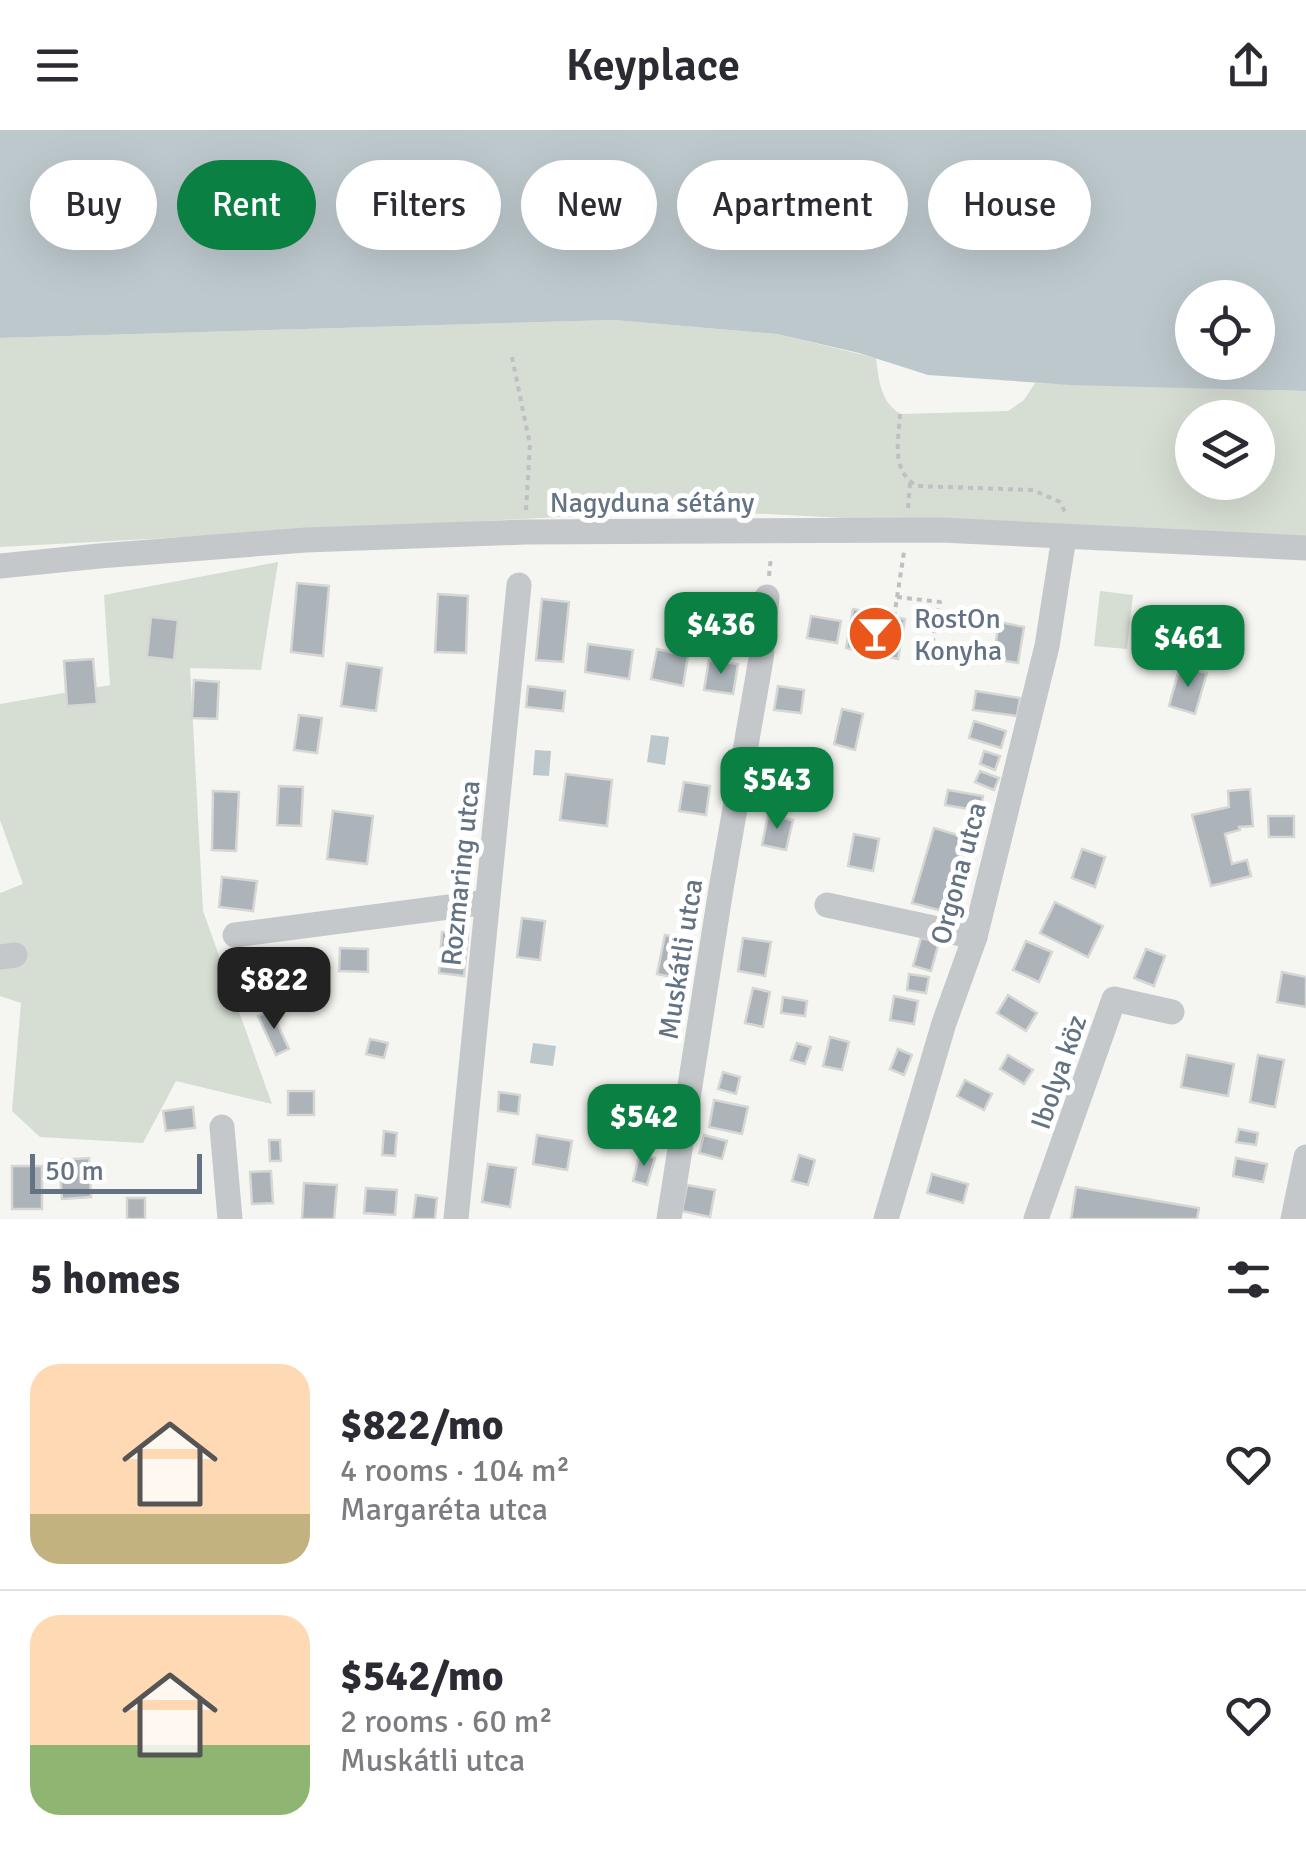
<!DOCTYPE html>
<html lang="en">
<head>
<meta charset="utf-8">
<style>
	:root { --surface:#fff; --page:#f2f2f3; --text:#2b2b33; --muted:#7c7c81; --line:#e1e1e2; --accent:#0b8043 }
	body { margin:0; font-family:Signika,sans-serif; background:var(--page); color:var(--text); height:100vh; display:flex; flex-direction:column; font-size:38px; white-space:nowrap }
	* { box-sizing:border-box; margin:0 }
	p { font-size:32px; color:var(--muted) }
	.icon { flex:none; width:55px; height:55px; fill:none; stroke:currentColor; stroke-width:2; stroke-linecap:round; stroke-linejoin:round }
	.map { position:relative; height:1089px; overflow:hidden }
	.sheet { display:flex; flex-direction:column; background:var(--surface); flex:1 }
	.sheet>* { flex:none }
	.guide { position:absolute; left:30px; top:30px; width:1248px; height:90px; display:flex; gap:20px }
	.tools { position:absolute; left:1175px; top:150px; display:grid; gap:20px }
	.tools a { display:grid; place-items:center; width:100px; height:100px; border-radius:50%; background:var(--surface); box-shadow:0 10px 40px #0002; font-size:50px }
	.scale { position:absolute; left:30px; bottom:25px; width:172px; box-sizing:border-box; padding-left:10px; border:5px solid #637384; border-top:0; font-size:28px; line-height:35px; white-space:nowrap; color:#637384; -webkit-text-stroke:8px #fff; paint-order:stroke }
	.price { position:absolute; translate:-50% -85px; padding:0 22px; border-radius:20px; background:var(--accent); color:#fff; font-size:32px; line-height:65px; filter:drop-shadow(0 2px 5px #0008) }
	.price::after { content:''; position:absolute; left:50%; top:60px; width:30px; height:22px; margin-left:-15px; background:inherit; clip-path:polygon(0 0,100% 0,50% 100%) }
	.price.active { background:#222; color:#fff }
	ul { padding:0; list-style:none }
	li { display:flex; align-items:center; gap:30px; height:250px; padding:0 30px }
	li+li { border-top:2px solid var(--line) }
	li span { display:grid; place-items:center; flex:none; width:280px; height:200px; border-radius:30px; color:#555 }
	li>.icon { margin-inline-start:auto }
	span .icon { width:120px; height:120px; fill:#fffc; stroke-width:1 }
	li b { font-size:42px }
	h2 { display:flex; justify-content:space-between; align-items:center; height:120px; padding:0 30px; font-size:42px }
	.chip { padding:0 35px; border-radius:45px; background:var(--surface); box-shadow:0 10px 40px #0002; font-size:35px; line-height:90px }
	.chip.active { background:var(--accent); color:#fff }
	header { display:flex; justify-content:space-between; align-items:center; height:130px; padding:0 30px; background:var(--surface); font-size:45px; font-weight:600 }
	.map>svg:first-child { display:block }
</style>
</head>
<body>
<header><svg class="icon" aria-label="menu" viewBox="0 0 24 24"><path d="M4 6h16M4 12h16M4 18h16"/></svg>Keyplace<svg class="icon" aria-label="share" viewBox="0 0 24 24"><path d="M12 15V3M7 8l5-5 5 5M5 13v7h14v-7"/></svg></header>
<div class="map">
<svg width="1306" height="1089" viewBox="0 0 1306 1089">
	<rect width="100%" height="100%" fill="#f5f5f1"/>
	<g fill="#d6ddd2" fill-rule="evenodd">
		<path d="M614 190 777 204 876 228C879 250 880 272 901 284L1008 281 1024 270 1035 253 1306 261V412L688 380 0 417V208ZM1192 288H1258V352H1192Z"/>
		<path d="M278 432 261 540 190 538 203 781 272 974 176 951 143 1013 40 1007 12 981 21 873 0 866V763L23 754 0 690V574L110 555 104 465Z"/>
		<path d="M1100 461 1133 465 1127 519 1094 516Z"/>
	</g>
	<g fill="#bdc8cd" fill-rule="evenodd">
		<path d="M0 0H1306V261L1070 255 928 245 859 223 777 204 614 190 0 208ZM1192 168H1258V232H1192Z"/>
		<path d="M651 605 669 607 665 635 647 632Z"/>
		<path d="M535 620 551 621 549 646 533 645Z"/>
		<path d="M533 913 556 916 553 936 530 933Z"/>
	</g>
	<g fill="#acb3b9" stroke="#d6d7d4" stroke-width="2.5">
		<path d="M297 453 329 456 323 526 291 522Z"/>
		<path d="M438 464 468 466 466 523 435 522Z"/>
		<path d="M542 469 569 472 563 532 536 530Z"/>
		<path d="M853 479 905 489 898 529 846 518Z"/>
		<path d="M811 486 841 491 837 513 807 508Z"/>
		<path d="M151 487 178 490 174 530 147 527Z"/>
		<path d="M999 492 1024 497 1018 533 993 529Z"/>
		<path d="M588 514 633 520 629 549 585 542Z"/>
		<path d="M657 519 688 526 683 556 651 549Z"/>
		<path d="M93 529 97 574 67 576 64 531Z"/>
		<path d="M709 530 738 534 733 564 704 560Z"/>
		<path d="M347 533 382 538 376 581 341 576Z"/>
		<path d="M1180 536 1207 543 1195 584 1169 576Z"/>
		<path d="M194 550 219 552 217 589 192 588Z"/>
		<path d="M528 556 565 561 563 581 526 577Z"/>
		<path d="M778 556 804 560 801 583 774 580Z"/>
		<path d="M976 561 1020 568 1017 586 973 580Z"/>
		<path d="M842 579 863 584 855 620 834 614Z"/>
		<path d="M299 585 322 588 317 623 294 620Z"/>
		<path d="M974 591 1006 601 1001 618 969 608Z"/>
		<path d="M792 618 819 624 813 653 785 647Z"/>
		<path d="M984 621 1000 626 995 640 980 634Z"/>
		<path d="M980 641 999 648 994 660 975 652Z"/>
		<path d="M566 644 612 650 607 696 560 690Z"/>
		<path d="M684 652 710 656 706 685 679 681Z"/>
		<path d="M279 656 303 657 301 696 277 695Z"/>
		<path d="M1250 659 1253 696 1239 697 1240 700 1225 704 1232 734 1247 730 1251 746 1211 756 1192 685 1229 677 1228 661Z"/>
		<path d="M948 660 983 666 980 681 945 675Z"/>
		<path d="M213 661 239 662 236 721 212 720Z"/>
		<path d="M333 681 373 686 367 734 327 729Z"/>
		<path d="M768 685 793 690 786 720 762 715Z"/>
		<path d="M1268 686H1294V707H1269Z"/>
		<path d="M934 698 971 709 950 783 912 773Z"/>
		<path d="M854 704 879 709 873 741 848 736Z"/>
		<path d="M1082 719 1105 727 1095 757 1072 748Z"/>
		<path d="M222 747 257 751 253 781 219 777Z"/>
		<path d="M1055 772 1103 796 1088 827 1040 803Z"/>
		<path d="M522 788 545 791 540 830 517 827Z"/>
		<path d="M442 802 468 804 464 846 439 843Z"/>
		<path d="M665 805 689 810 682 849 657 844Z"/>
		<path d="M743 808 771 812 765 846 738 841Z"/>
		<path d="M921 808 939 812 931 841 913 836Z"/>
		<path d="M1026 811 1052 822 1039 852 1013 840Z"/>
		<path d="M340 818 368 819V842L339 841Z"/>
		<path d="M1146 819 1165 826 1154 856 1134 848Z"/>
		<path d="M310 841 319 861 300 870 290 851Z"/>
		<path d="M1282 842 1306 847V877L1277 872Z"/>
		<path d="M909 844 929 847 926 863 907 860Z"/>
		<path d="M753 858 770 862 763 897 745 893Z"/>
		<path d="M1008 865 1037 883 1026 901 997 883Z"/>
		<path d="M894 866 918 871 914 894 890 890Z"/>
		<path d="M783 867 807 871 805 886 781 883Z"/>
		<path d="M271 880 289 919 276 925 258 886Z"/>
		<path d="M830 907 849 912 842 940 823 936Z"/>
		<path d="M370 909 388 913 384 928 366 924Z"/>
		<path d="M797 913 811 917 805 934 791 930Z"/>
		<path d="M898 919 912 925 904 945 890 939Z"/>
		<path d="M1008 925 1033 940 1024 954 1000 939Z"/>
		<path d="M1187 925 1234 934 1228 966 1181 957Z"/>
		<path d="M1258 925 1284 930 1275 977 1250 972Z"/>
		<path d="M723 942 740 947 736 964 718 959Z"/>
		<path d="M965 950 992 964 984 980 957 966Z"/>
		<rect x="288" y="961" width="26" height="24"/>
		<path d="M499 962 520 965 518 984 498 981Z"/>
		<path d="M714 970 748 977 742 1004 709 997Z"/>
		<path d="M193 977 195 998 166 1001 163 981Z"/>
		<path d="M1239 999 1258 1003 1256 1015 1236 1012Z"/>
		<path d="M384 1001 397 1003 395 1026 382 1025Z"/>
		<path d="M537 1005 572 1011 567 1040 533 1034Z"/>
		<path d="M704 1005 727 1011 722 1029 699 1023Z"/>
		<path d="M269 1010H280L281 1031H270Z"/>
		<path d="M640 1023 655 1028 647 1055 633 1051Z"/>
		<path d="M799 1025 815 1030 808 1055 792 1051Z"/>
		<path d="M89 1028 91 1067 62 1069 59 1030Z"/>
		<path d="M1236 1028 1267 1034 1263 1052 1233 1046Z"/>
		<path d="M488 1034 516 1038 510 1077 482 1072Z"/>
		<rect x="12" y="1036" width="30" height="43"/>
		<path d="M271 1041 273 1073 252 1074 250 1042Z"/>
		<path d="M932 1044 968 1054 963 1073 927 1063Z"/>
		<path d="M304 1053 337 1055 334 1089H302Z"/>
		<path d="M687 1055 715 1060 710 1087 682 1081Z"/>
		<path d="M1076 1057 1199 1078 1197 1089H1071Z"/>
		<path d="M366 1058 397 1060 395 1085 364 1083Z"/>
		<path d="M416 1065 437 1068 435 1089H413Z"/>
		<rect x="127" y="1068" width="18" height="21"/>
	</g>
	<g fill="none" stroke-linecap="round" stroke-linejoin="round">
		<g stroke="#bec0c2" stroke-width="4" stroke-dasharray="5 5" stroke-linecap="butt">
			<path d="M512 227 530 315 526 380"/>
			<path d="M900 284C899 309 890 341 917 356L1033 360 1060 372 1065 382"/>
			<path d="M908 378 910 353"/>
			<path d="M769 446 771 426"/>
			<path d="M897 467 940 472 929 532"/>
			<path d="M894 487 904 422"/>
		</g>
		<g stroke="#c5c8cb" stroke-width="25">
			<path d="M0 436 99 426 306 410 525 402 942 400 1306 418"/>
			<path d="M827 775 975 807"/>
			<path d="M235 805 487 772"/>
			<path d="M0 827 15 825"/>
			<path d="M222 997 230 1089"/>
			<path d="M456 1089 519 455"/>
			<path d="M669 1089 721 759 761 529 767 467"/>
			<path d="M886 1089 944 893 975 807 1047 516 1064 407"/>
			<path d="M1036 1089 1114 869 1172 882"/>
			<path d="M1293 1089 1306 1027"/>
		</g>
	</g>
	<defs>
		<symbol id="bar-disc" viewBox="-11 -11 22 22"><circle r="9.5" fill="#eb571b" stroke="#fff"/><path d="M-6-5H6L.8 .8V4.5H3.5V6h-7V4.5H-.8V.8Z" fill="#fff"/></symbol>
	</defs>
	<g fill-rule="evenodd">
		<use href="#bar-disc" x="844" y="472" width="63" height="63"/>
	</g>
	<g text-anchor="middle" stroke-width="10" stroke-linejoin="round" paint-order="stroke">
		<g font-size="28" fill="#637384" stroke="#fff">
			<text x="652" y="382">Nagyduna sétány</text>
			<text transform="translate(460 743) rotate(-84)" y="10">Rozmaring utca</text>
			<text transform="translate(958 743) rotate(-75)" y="10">Orgona utca</text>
			<text transform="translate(680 829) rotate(-81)" y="10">Muskátli utca</text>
			<text transform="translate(1058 942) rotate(-71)" y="10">Ibolya köz</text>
		</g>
		<g font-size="28" fill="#637384" stroke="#fff" text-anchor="start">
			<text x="914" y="498">RostOn<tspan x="914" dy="32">Konyha</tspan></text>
		</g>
	</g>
</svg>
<div class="tools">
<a><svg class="icon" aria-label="locate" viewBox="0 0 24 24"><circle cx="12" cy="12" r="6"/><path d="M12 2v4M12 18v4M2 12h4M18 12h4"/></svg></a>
<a><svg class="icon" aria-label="layers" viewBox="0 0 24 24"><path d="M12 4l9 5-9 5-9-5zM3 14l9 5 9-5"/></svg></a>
</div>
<div class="scale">50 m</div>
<b class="price" style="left:721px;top:547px">$436</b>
<b class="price" style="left:1188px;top:560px">$461</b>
<b class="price" style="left:777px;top:702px">$543</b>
<b class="price active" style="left:274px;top:902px">$822</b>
<b class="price" style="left:644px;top:1039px">$542</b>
<div class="guide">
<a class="chip">Buy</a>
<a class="chip active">Rent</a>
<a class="chip">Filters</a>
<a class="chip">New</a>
<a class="chip">Apartment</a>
<a class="chip">House</a>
</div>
</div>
<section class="sheet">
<h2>5 homes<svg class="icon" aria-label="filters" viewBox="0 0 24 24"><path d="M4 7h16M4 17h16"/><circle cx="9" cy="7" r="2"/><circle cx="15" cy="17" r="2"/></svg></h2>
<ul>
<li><span style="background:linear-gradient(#ffd9b3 75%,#c2b280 0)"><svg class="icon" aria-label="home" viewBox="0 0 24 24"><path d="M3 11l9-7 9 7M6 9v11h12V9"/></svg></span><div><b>$822/mo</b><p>4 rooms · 104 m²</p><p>Margaréta utca</p></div><svg class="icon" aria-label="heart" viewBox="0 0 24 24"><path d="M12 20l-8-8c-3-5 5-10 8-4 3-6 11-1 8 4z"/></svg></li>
<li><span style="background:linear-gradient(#ffd9b3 65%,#8fb573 0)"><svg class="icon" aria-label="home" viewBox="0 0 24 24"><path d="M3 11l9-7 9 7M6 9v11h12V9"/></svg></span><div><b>$542/mo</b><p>2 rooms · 60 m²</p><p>Muskátli utca</p></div><svg class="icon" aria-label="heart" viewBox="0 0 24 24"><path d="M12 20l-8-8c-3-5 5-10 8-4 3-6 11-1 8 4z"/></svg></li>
</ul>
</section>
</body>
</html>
